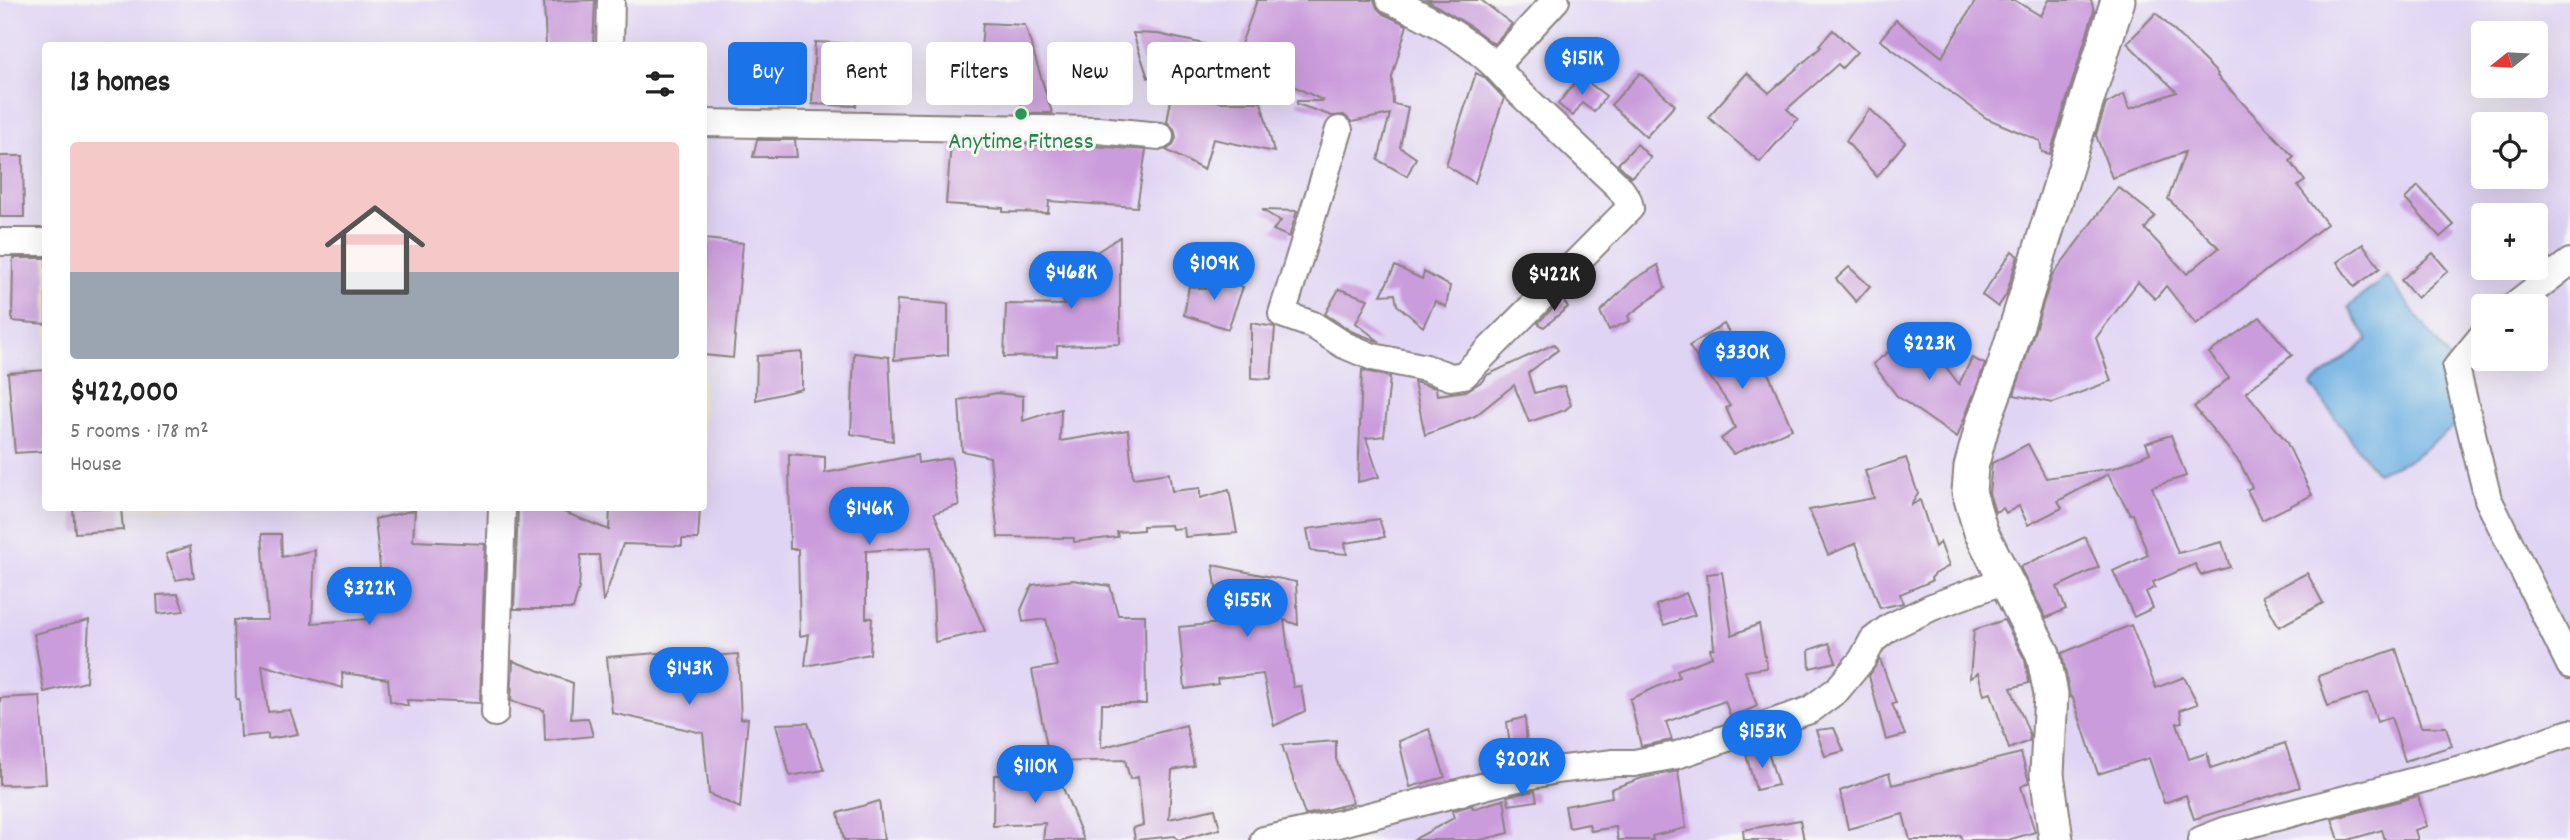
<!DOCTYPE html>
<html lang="en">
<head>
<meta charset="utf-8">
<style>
	:root { --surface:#fff; --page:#f6f6f6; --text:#222; --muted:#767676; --line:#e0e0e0; --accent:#1a73e8 }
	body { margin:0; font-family:Dekko,sans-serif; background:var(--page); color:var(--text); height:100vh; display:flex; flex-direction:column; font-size:26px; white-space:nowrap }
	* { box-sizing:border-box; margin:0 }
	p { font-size:23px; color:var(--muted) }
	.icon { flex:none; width:38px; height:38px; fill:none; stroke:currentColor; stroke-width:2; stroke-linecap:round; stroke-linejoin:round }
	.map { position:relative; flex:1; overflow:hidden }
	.sheet { position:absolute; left:42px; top:42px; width:665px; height:469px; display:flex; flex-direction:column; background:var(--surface); border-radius:7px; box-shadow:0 7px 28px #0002 }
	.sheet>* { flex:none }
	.hud { position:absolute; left:728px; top:42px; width:665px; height:63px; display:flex; gap:14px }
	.needle { width:46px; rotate:252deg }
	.fabs { position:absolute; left:2471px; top:21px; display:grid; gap:14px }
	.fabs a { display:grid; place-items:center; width:77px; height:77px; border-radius:7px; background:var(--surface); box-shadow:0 7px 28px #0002; font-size:35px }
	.price { position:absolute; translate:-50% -60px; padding:0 16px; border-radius:24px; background:var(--accent); color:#fff; font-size:23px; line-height:46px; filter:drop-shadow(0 2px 4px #0008) }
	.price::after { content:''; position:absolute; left:50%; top:42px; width:21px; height:16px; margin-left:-10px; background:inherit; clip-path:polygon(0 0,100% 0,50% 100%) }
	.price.current { background:#222; color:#fff }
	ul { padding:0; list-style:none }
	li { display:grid; align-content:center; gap:14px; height:371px; padding:0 28px }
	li+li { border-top:2px solid var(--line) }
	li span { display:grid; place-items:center; height:217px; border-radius:7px; color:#555 }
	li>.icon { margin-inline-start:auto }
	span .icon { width:126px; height:126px; fill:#fffc; stroke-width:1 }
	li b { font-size:30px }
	h2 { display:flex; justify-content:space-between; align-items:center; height:84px; padding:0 28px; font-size:30px }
	.chip { padding:0 24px; border-radius:7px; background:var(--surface); box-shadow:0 7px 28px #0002; font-size:24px; line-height:63px }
	.chip.current { background:var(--accent); color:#fff }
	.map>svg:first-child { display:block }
</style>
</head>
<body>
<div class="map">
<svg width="2570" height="840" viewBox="0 0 2570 840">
	<rect width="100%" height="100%" fill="#f6f6f2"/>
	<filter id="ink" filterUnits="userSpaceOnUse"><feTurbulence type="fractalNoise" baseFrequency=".0143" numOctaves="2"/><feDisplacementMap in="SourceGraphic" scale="14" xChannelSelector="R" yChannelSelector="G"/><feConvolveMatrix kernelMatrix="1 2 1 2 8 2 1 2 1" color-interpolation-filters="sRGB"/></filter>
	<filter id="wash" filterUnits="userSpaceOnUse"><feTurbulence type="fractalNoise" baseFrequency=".00686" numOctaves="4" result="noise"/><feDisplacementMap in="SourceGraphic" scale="28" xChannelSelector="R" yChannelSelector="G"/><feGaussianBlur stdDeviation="1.57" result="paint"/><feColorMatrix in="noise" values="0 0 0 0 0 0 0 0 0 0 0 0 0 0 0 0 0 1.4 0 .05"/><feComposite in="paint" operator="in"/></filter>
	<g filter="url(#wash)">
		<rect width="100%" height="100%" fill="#f1e1c5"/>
		<path fill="#e0d4f4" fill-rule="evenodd" d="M0 0H2570V840H0ZM2483 33H2536V86H2483ZM46 46H704V508H46ZM2483 124H2536V177H2483ZM2483 215H2536V268H2483ZM2483 306H2536V359H2483Z"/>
		<path fill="#6eb0e2" stroke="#48698e" stroke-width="2" d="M2387 276 2450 360 2461 422 2409 460 2376 473 2311 385 2368 340 2348 307Z"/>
		<g id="blocks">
			<g fill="#cb9cdc">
				<path d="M595 0 593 46H546L544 1Z"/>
				<path d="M1257 0H1374L1377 8 1383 14 1407 25 1392 77 1393 104 1408 107 1400 147 1416 158 1407 176 1378 160 1390 114 1352 122 1344 115 1332 116 1297 104V101H1324L1236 58Z"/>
				<path d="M1427 0H1481L1512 24 1494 44 1467 24Z"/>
				<path d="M1976 0H2014L2041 16 2049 0H2091L2094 11 2050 154 2042 152 2040 141 1986 118 1880 40 1896 20 1942 57Z"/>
				<path d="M2156 13 2218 74 2217 76 2294 157 2290 161 2305 181 2298 186 2327 224 2196 324 2166 286 2155 299 2138 282 2096 338 2111 381 2053 403 2014 395 2052 276 2118 187 2155 216 2145 229 2187 274 2219 248 2168 199 2185 152 2112 178 2096 135 2106 104 2124 94 2129 109 2177 92 2127 43Z"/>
				<path d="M983 23 1025 25 1052 113H1021L1022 95 978 93Z"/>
				<path d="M1833 30 1857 52 1842 68 1838 64 1787 109 1798 119 1760 162 1708 117 1747 73 1769 93 1821 47 1819 45Z"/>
				<path d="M1133 33 1158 34 1232 50 1218 102H1261L1274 152 1213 139 1204 170 1166 150 1172 146 1176 138 1174 129 1167 122 1178 59 1148 78Z"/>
				<path d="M815 42 859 44 856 106 812 104Z"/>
				<path d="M1476 73 1484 77 1504 98 1475 183 1446 165Z"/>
				<path d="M1640 73 1675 105 1646 137 1611 105Z"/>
				<path d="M1580 76 1606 96 1594 112 1582 103 1573 116 1558 104Z"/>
				<path d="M1870 109 1905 142 1877 177 1846 141Z"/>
				<path d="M757 140H795L797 157H753Z"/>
				<path d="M951 143 1094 146 1146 150 1137 207 1049 201 1048 213 1003 212V208L946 204Z"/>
				<path d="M1637 144 1651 158 1631 177 1618 164Z"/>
				<path d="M0 156H23L24 217H0Z"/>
				<path d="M2418 186 2454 225 2440 237 2405 199Z"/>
				<path d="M1262 210 1297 211 1289 237 1273 230 1281 221Z"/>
				<path d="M1120 237V344L1057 346V356L1004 357 1006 304 1064 305 1061 275Z"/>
				<path d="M704 239 743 243 733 358 704 355Z"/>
				<path d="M2363 244 2380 268 2354 287 2337 262Z"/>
				<path d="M2012 251 2018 256 2006 295 1998 307 1982 295Z"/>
				<path d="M2433 253 2448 271 2417 298 2401 280Z"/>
				<path d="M13 258H46V324L12 321Z"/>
				<path d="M1658 265 1665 288 1628 316 1630 321 1609 330 1600 312 1632 281Z"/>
				<path d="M1395 266 1422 279 1424 272 1450 286 1446 307 1435 301 1423 327 1397 305 1395 294 1381 295Z"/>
				<path d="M1849 267 1870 286 1856 302 1836 279Z"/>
				<path d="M1220 275 1226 280 1243 287 1228 329 1184 315 1189 286 1206 289Z"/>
				<path d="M1339 289 1368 299 1356 323 1380 342 1351 331 1325 314Z"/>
				<path d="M1562 299 1568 307 1544 327 1538 323Z"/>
				<path d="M897 300 948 304V355L894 360Z"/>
				<path d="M2260 317 2292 355 2246 392 2286 441 2312 495 2262 520 2247 490 2252 487 2240 463 2194 407 2229 378 2209 353Z"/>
				<path d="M1251 323 1275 327 1271 379 1251 378Z"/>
				<path d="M1724 324 1747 362 1760 354 1792 429 1733 454 1721 439 1735 428 1726 408 1730 406 1689 346Z"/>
				<path d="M1917 329 1959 384 1972 358 1985 364 1957 438 1897 396 1873 364Z"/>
				<path d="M1554 344 1558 350 1528 373 1534 393 1564 386 1571 405 1565 410 1529 422 1514 385 1475 416 1425 435 1414 382 1436 388 1437 395 1466 391 1484 380 1487 375Z"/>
				<path d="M802 352V389L756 400 757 356Z"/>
				<path d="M854 353 889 357 893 441 851 434Z"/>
				<path d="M46 370V451L15 453 8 373Z"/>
				<path d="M1362 370 1390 377 1384 436 1366 438 1379 477 1358 482Z"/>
				<path d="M997 393 1023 396V421L1061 409 1060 441 1128 430 1133 478 1169 473 1172 491 1200 488V498L1229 490 1237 533 1185 537 1184 528 1172 529 1171 525 1143 526V530L1117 532 1118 537 1074 542V538L998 537 990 457 962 451 959 400Z"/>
				<path d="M2171 435 2186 476 2152 487 2178 553 2222 542 2230 567 2201 575 2195 564 2153 582 2155 587 2146 592 2153 608 2134 617 2113 571 2148 555 2133 514H2130L2108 474 2058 501 2062 508 2028 525 2019 506 2006 513 2003 508 1995 512 1989 493 1992 463 2028 444 2046 478 2114 468 2150 453 2146 443Z"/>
				<path d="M789 454 825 457V473L917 455 918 463 951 458 959 505 934 513 985 631 935 642 931 547 866 551V618H872L870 654 805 666 809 634 800 636 798 549H790Z"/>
				<path d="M1906 458 1918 494 1910 506 1920 500 1935 547 1940 542 1949 566 1935 574 1931 578 1932 581 1900 594 1903 603 1880 608 1856 543 1828 555 1809 510 1874 498 1865 471Z"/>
				<path d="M73 508H121L123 530 75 533Z"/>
				<path d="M518 508H554L609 530 610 508H700L698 539H682V546L623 544 603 603 599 555H581L579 588 573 609H514Z"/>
				<path d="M415 510 413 541 485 544 480 703 407 700 408 706 390 701 388 679 342 673 343 688 262 665 268 712 290 710 298 734 268 739V734L241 737 239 699H236L234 620H268L262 534H281L282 557 315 550 312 623 370 619V586L382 587 375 519Z"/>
				<path d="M1379 519 1385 537 1345 543 1347 554 1311 551 1307 529Z"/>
				<path d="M2085 537 2099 567 2057 587 2066 609 2046 618 2020 567Z"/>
				<path d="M190 546 194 577 176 580 166 554Z"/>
				<path d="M1213 565 1296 582 1298 625 1284 620 1293 687 1301 686 1305 711 1274 726 1263 674 1217 679 1218 684 1185 689 1179 627 1221 623Z"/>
				<path d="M1722 572 1732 635 1759 624 1767 668 1745 671 1757 706 1731 718 1725 701 1666 722 1672 740 1641 746 1630 699 1679 677 1677 670 1712 657 1710 649 1714 648 1707 574Z"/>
				<path d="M2307 573 2323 603 2279 627 2262 596Z"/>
				<path d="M1073 580 1110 586 1118 615H1145L1146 704H1102L1101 748 1186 725 1194 766 1172 770 1169 819 1215 809 1220 829 1178 840 1175 836 1135 840 1133 828 1143 825 1138 777 1130 779 1125 760 1050 762 1032 670 1057 666 1046 619 1023 622 1021 610 1032 585Z"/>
				<path d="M1686 593 1695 615 1664 625 1656 605Z"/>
				<path d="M178 594 184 611 158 614 157 595Z"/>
				<path d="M89 620 86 682 44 692 34 634Z"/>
				<path d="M2004 620 2025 660 2029 683 2011 688 2030 735 2029 741 2009 749 1991 693 1984 695 1978 673 1970 678 1974 630Z"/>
				<path d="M2131 625 2156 688 2184 677 2198 704 2180 710 2182 722 2177 723 2189 759 2207 753 2211 768 2285 743 2300 787 2194 819 2186 795 2164 803 2149 758 2098 774 2073 698 2070 697 2062 653Z"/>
				<path d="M1829 643 1836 662 1810 668 1809 650Z"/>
				<path d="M2396 649 2421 727H2446L2452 746 2405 761 2391 717 2377 722 2368 693 2328 706 2318 676Z"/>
				<path d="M671 652V659L738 654 741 719 748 718 740 808 709 794 703 733 612 713 607 657Z"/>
				<path d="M1880 659 1896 703 1892 704 1905 735 1886 740 1869 676Z"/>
				<path d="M513 661 573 683 571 719 588 718 593 736 545 741 544 710 511 701Z"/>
				<path d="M40 696 46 784 0 785V698Z"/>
				<path d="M1525 717 1528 760 1512 763 1507 722Z"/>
				<path d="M808 723 824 770 790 776 776 724Z"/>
				<path d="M1834 728 1844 751 1825 756 1816 730Z"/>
				<path d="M1429 729 1445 777 1410 787 1399 741Z"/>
				<path d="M1336 741V759L1353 803 1305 815 1282 745Z"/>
				<path d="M1767 748 1778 785 1756 790 1746 755Z"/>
				<path d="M2021 753 2029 782 2021 787 2035 832 2008 840H1962L1960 835 1940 840H1910L1903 814 1848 829 1840 791 1889 773 1892 785Z"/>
				<path d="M1678 771 1686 828 1652 836 1653 840H1618L1616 827 1591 831 1589 824 1569 828 1565 806 1612 797 1611 789 1642 778Z"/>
				<path d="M1057 773 1084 840H1043L1045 823 993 826 994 775Z"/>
				<path d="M1535 791 1537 801 1509 805 1507 796Z"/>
				<path d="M2418 796 2427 826 2415 830 2418 840H2385L2382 830 2348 840H2339L2332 819Z"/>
				<path d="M1504 799 1509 833 1481 840H1413L1454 818 1452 811 1472 805 1473 809Z"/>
				<path d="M879 801 884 840H844L838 813Z"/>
				<path d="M1800 820 1804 840H1744L1743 830Z"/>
			</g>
		</g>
	</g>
	<g filter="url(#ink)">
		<use href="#blocks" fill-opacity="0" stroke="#8a8280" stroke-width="2"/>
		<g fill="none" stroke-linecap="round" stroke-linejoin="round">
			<defs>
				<g id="minor">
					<path d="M1390 0C1426 16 1466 38 1495 66L1556 0"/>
					<path d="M610 46 611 0"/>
					<path d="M704 123 1098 130 1160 136"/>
					<path d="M1339 130 1282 314 1313 325 1344 345 1373 357 1426 368 1451 377 1464 375 1630 208 1628 200 1619 187 1520 93 1495 66"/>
					<path d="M0 242H46"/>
					<path d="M2513 306 2570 262"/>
					<path d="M2483 335 2456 368 2488 499 2570 665"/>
					<path d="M495 713 502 508"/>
					<path d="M1264 840 1338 824 1504 781 1556 770 1614 763H1634L1677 755 1810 710 1837 690 1862 660 1873 640 1890 627 1932 607 2005 580"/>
					<path d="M2201 840 2227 830 2472 766 2570 733"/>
				</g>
				<path id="tertiary" d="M2056 840 2047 774 2051 694 2043 654 1981 532 1969 492 1971 467 1983 423 2003 370 2118 0"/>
			</defs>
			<use href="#minor" stroke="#8a8280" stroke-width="30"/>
			<use href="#tertiary" stroke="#8a8280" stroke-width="37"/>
			<use href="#minor" stroke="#fff" stroke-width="26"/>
			<use href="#tertiary" stroke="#fff" stroke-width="33"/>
		</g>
	</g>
	<circle fill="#2e9e5b" stroke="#f6f6f2" stroke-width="2.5" cx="1021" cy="114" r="7"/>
	<g text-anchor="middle" stroke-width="6" stroke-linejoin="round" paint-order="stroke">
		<g font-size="24" fill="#27864d" stroke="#f6f6f2">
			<text x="1021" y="148">Anytime Fitness</text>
		</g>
	</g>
</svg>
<div class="fabs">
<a><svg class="needle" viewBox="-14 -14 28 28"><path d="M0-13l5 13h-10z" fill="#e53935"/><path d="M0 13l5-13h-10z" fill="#767676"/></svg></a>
<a><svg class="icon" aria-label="locate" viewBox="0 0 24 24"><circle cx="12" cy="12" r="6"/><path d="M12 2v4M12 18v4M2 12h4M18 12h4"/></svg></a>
<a>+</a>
<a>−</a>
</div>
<b class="price" style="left:1582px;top:97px">$151K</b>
<b class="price" style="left:1214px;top:302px">$109K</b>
<b class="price" style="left:1071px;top:311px">$468K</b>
<b class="price current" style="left:1554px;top:313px">$422K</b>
<b class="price" style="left:1929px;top:382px">$223K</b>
<b class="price" style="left:1742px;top:391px">$330K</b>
<b class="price" style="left:869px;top:547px">$146K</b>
<b class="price" style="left:369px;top:627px">$322K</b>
<b class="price" style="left:1247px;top:639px">$155K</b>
<b class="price" style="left:689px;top:707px">$143K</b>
<b class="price" style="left:1762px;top:770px">$153K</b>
<b class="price" style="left:1522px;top:798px">$202K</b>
<b class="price" style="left:1035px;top:805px">$110K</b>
<div class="hud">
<a class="chip current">Buy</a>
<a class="chip">Rent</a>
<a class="chip">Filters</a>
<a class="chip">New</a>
<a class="chip">Apartment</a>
</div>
<section class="sheet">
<h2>13 homes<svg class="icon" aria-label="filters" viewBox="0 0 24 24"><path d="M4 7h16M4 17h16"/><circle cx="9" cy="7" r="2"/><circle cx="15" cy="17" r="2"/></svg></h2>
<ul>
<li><span style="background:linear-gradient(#f6c9c9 60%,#9aa5b1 0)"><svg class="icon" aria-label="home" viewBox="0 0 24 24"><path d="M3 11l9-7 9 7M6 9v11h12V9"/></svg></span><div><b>$422,000</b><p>5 rooms · 178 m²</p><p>House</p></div></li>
</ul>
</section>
</div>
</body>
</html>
